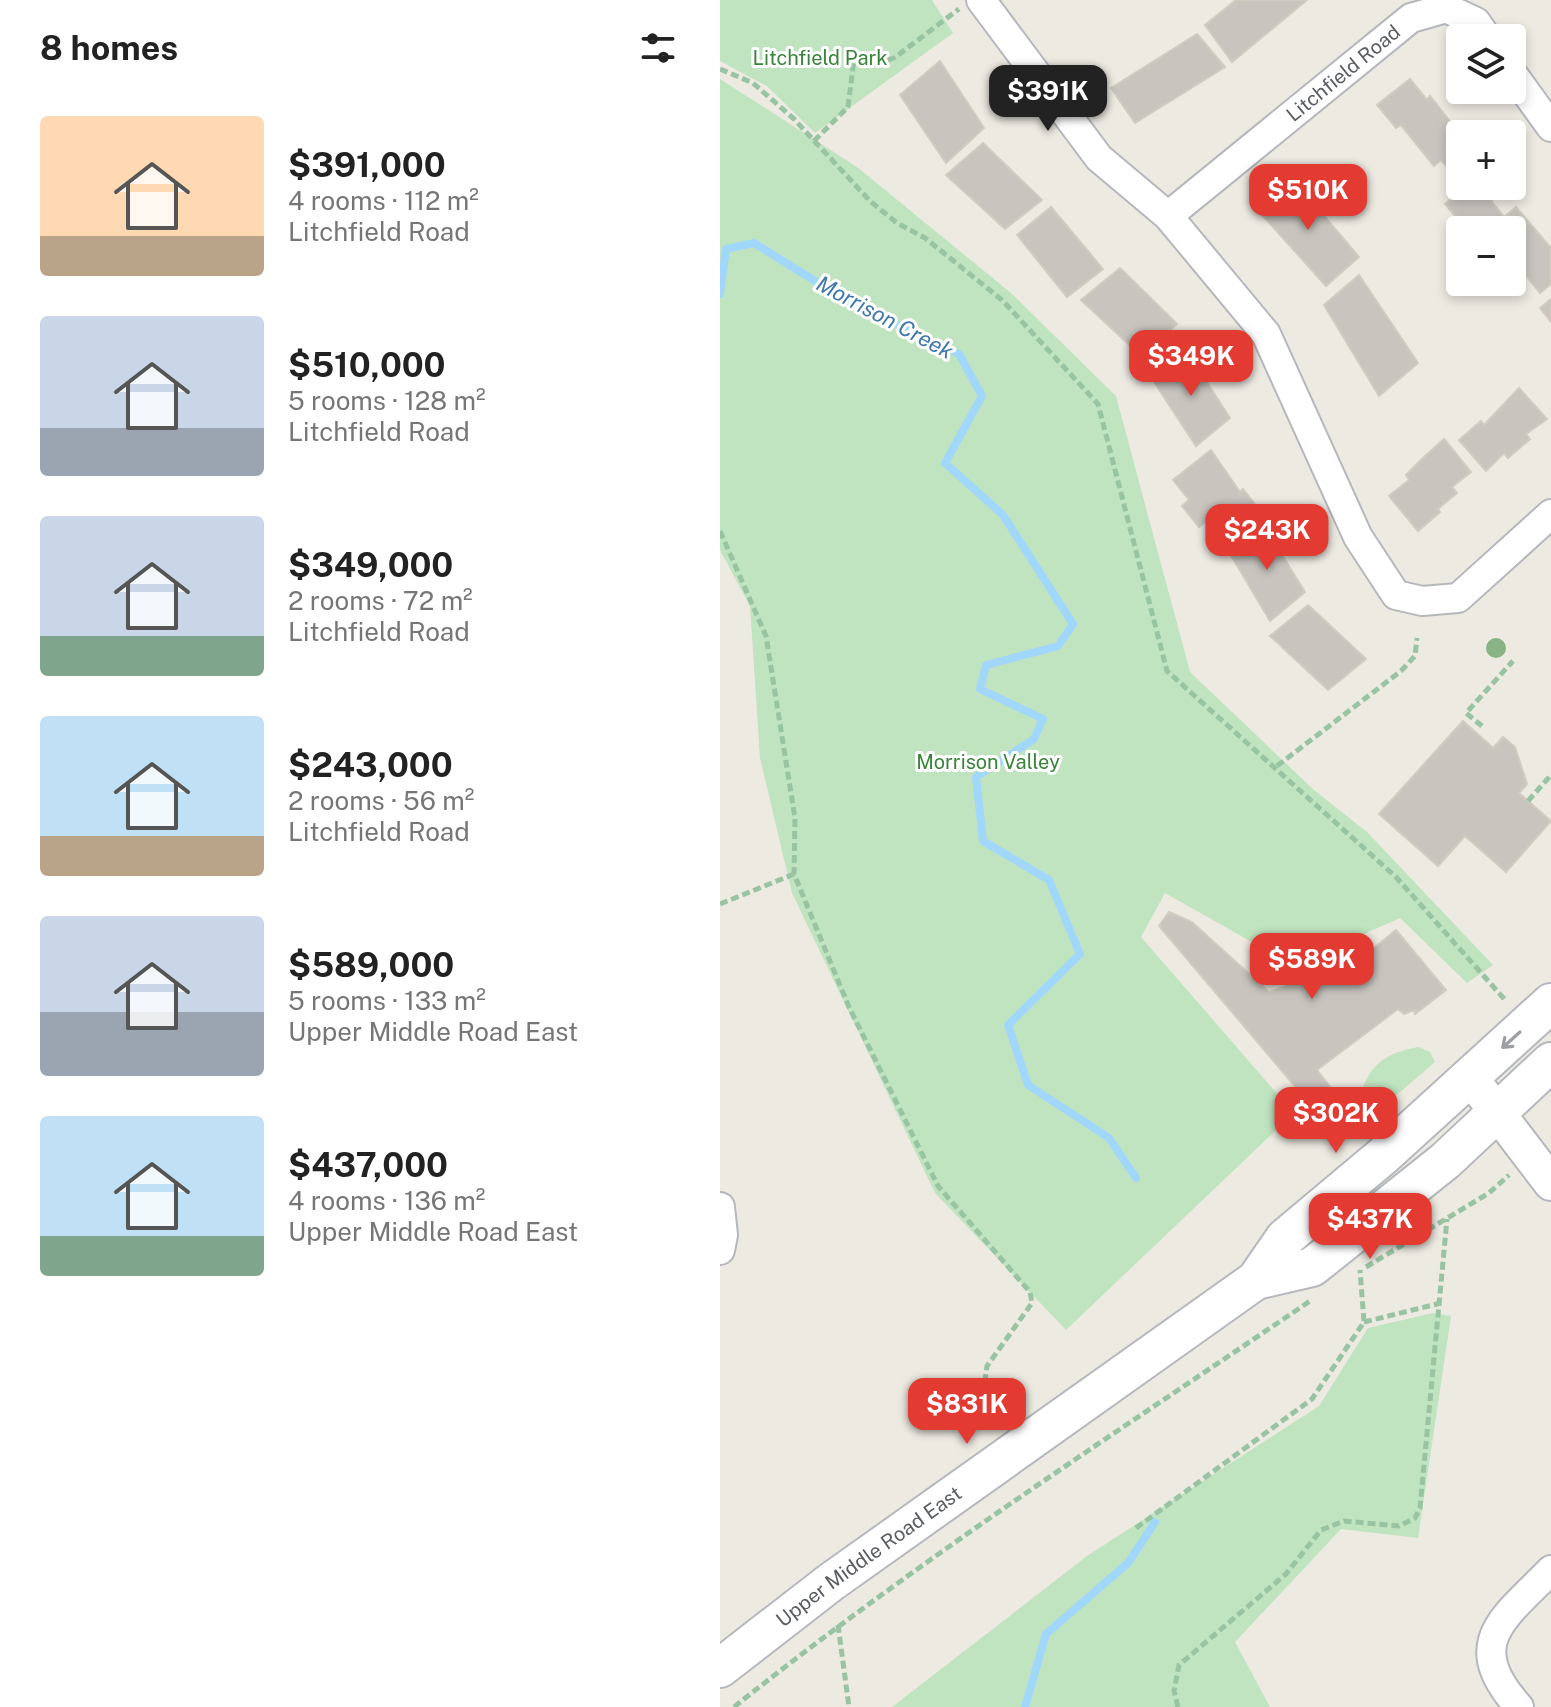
<!DOCTYPE html>
<html lang="en">
<head>
<meta charset="utf-8">
<style>
	:root { --surface:#fff; --page:#f6f6f6; --text:#222; --muted:#767676; --accent:#e33b32 }
	body { margin:0; font-family:"Public Sans",sans-serif; background:var(--page); color:var(--text); height:100vh; display:flex; flex-direction:column; font-size:30px; white-space:nowrap }
	* { box-sizing:border-box; margin:0 }
	p { font-size:26px; color:var(--muted) }
	.icon { flex:none; width:44px; height:44px; fill:none; stroke:currentColor; stroke-width:2; stroke-linecap:round; stroke-linejoin:round }
	.map { position:relative; flex:1; overflow:hidden }
	.side { display:flex; flex-direction:column; background:var(--surface); width:720px }
	.side>* { flex:none }
	.fabs { position:absolute; left:726px; top:24px; display:grid; gap:16px }
	.fabs a { display:grid; place-items:center; width:80px; height:80px; border-radius:8px; background:var(--surface); box-shadow:0 4px 12px #0003; font-size:40px }
	.price { position:absolute; translate:-50% -68px; padding:0 18px; border-radius:16px; background:var(--accent); color:#fff; font-size:26px; line-height:52px; filter:drop-shadow(0 2px 4px #0008) }
	.price::after { content:''; position:absolute; left:50%; top:48px; width:24px; height:18px; margin-left:-12px; background:inherit; clip-path:polygon(0 0,100% 0,50% 100%) }
	.price.active { background:#222; color:#fff }
	ul { padding:0; list-style:none }
	li { display:flex; align-items:center; gap:24px; height:200px; padding:0 40px }
	li span { display:grid; place-items:center; flex:none; width:224px; height:160px; border-radius:8px; color:#555 }
	li>.icon { margin-inline-start:auto }
	span .icon { width:96px; height:96px; fill:#fffc; stroke-width:1 }
	li b { font-size:34px }
	h2 { display:flex; justify-content:space-between; align-items:center; height:96px; padding:0 40px; font-size:34px }
	main { display:flex; flex:1; min-height:0 }
	.map>svg:first-child { display:block }
</style>
</head>
<body>
<main>
<section class="side">
<h2>8 homes<svg class="icon" aria-label="filters" viewBox="0 0 24 24"><path d="M4 7h16M4 17h16"/><circle cx="9" cy="7" r="2"/><circle cx="15" cy="17" r="2"/></svg></h2>
<ul>
<li><span style="background:linear-gradient(#ffd9b3 75%,#b9a48a 0)"><svg class="icon" aria-label="home" viewBox="0 0 24 24"><path d="M3 11l9-7 9 7M6 9v11h12V9"/></svg></span><div><b>$391,000</b><p>4 rooms · 112 m²</p><p>Litchfield Road</p></div></li>
<li><span style="background:linear-gradient(#c9d6e8 70%,#9aa5b1 0)"><svg class="icon" aria-label="home" viewBox="0 0 24 24"><path d="M3 11l9-7 9 7M6 9v11h12V9"/></svg></span><div><b>$510,000</b><p>5 rooms · 128 m²</p><p>Litchfield Road</p></div></li>
<li><span style="background:linear-gradient(#c9d6e8 75%,#7fa58c 0)"><svg class="icon" aria-label="home" viewBox="0 0 24 24"><path d="M3 11l9-7 9 7M6 9v11h12V9"/></svg></span><div><b>$349,000</b><p>2 rooms · 72 m²</p><p>Litchfield Road</p></div></li>
<li><span style="background:linear-gradient(#bfe0f5 75%,#b9a48a 0)"><svg class="icon" aria-label="home" viewBox="0 0 24 24"><path d="M3 11l9-7 9 7M6 9v11h12V9"/></svg></span><div><b>$243,000</b><p>2 rooms · 56 m²</p><p>Litchfield Road</p></div></li>
<li><span style="background:linear-gradient(#c9d6e8 60%,#9aa5b1 0)"><svg class="icon" aria-label="home" viewBox="0 0 24 24"><path d="M3 11l9-7 9 7M6 9v11h12V9"/></svg></span><div><b>$589,000</b><p>5 rooms · 133 m²</p><p>Upper Middle Road East</p></div></li>
<li><span style="background:linear-gradient(#bfe0f5 75%,#7fa58c 0)"><svg class="icon" aria-label="home" viewBox="0 0 24 24"><path d="M3 11l9-7 9 7M6 9v11h12V9"/></svg></span><div><b>$437,000</b><p>4 rooms · 136 m²</p><p>Upper Middle Road East</p></div></li>
</ul>
</section>
<div class="map">
<svg width="831" height="1707" viewBox="0 0 831 1707">
	<rect width="100%" height="100%" fill="#edeae2"/>
	<g fill="#c0e4bf">
		<path d="M0 0H212L233 33 95 133 47 86 0 61Z"/>
		<path d="M0 79 137 167 291 293 396 396 470 672 594 790 647 832 773 965 747 983 680 918 628 941H530L445 893 421 937 574 1113 346 1330 215 1193 72 893 40 758 30 606 0 550Z"/>
		<path d="M699 1047 710 1052 715 1062 651 1117 640 1096C649 1064 667 1052 699 1047Z"/>
		<path d="M713 1313 731 1316 698 1538 621 1529 515 1642 550 1707H172L367 1556 599 1406 648 1328Z"/>
	</g>
	<g fill="none" stroke-linecap="round" stroke-linejoin="round">
		<g stroke="#a2d7fc" stroke-width="8">
			<path d="M0 294 6 249 34 243 119 296 239 354 262 396 225 463 283 515 353 624 338 646 266 665 260 689 323 719 314 739 256 777 263 841 329 880 360 954 288 1025 308 1085 389 1138 416 1178"/>
			<path d="M305 1707 326 1634 408 1563 435 1522"/>
		</g>
	</g>
	<g fill="#c8c5bf" stroke="#d1cbc0" stroke-width="2">
		<path d="M516 0H587L512 62 485 25Z"/>
		<path d="M477 34 505 67 415 123 391 88Z"/>
		<path d="M220 61 264 128 226 163 180 95Z"/>
		<path d="M690 79 707 100 710 96 740 134V175L736 178 721 160 714 166 681 125 676 128 657 105Z"/>
		<path d="M263 143 322 200 285 229 226 175Z"/>
		<path d="M572 178 639 257 606 286 535 207Z"/>
		<path d="M747 186H769L777 196 771 201 784 217 796 207 831 248V284L820 293 804 273 797 279 792 273V230H740V233L735 227 740 222 725 204Z"/>
		<path d="M331 207 383 269 347 297 297 235Z"/>
		<path d="M400 268 457 324 420 355 361 300Z"/>
		<path d="M639 275 698 363 659 396 604 305Z"/>
		<path d="M831 299V322L820 308Z"/>
		<path d="M466 350 510 418 476 446 432 379Z"/>
		<path d="M799 388 827 419 806 434 810 439 788 458 784 453 766 471 739 440 761 421 764 425Z"/>
		<path d="M724 439 751 472 732 487 737 493 718 509 720 512 698 531 669 496 689 480 686 475 704 457Z"/>
		<path d="M491 450 520 492 523 489 540 511 504 539 488 520 479 527 462 506 469 500 453 480Z"/>
		<path d="M542 523 585 592 550 621 509 552Z"/>
		<path d="M588 605 646 659 608 690 550 636Z"/>
		<path d="M743 721 773 748 783 737 795 747 807 784 799 793 831 821 786 872 745 836 718 866 659 814Z"/>
		<path d="M449 912 472 922 549 992 633 964 647 946 653 949 676 930 726 990 695 1014 694 1010 684 1014 678 1009 597 1070 611 1088 590 1104 439 926Z"/>
	</g>
	<g fill="none" stroke-linecap="round" stroke-linejoin="round">
		<defs>
			<g id="minor">
				<path d="M261 0 379 158 448 216 546 334 638 537 676 595 702 601 738 598 831 514"/>
				<path d="M792 73 831 127"/>
				<path id="s1" d="M448 216 691 18 726 8 756 22 767 38"/>
				<path d="M0 1207 3 1235 0 1250"/>
				<path d="M799 1707C742 1643 783 1619 831 1570"/>
			</g>
			<path id="tertiary" d="M750 1077 831 1183"/>
			<g id="secondary">
				<path d="M536 1280 592 1267 725 1161 831 1062"/>
				<path id="s2" d="M0 1668 111 1582 536 1280 565 1238 664 1155 831 1003"/>
			</g>
		</defs>
		<use href="#minor" stroke="#b4b8bc" stroke-width="32"/>
		<use href="#tertiary" stroke="#b4b8bc" stroke-width="38"/>
		<use href="#secondary" stroke="#b5b9be" stroke-width="42"/>
		<g stroke="#98c4a3" stroke-width="5" stroke-dasharray="8 4" stroke-linecap="butt">
			<path d="M0 69 33 83 74 119 150 201 177 223 205 238 282 300 378 404 447 671 676 877 786 1001"/>
			<path d="M94 141 128 107 134 59 154 65 174 58 239 9"/>
			<path d="M0 531 46 636 75 818 74 874 129 1007 218 1186 310 1292 312 1303 267 1366 263 1396"/>
			<path d="M762 726 746 713 793 661"/>
			<path d="M557 766 681 671 695 656 697 638"/>
			<path d="M808 801 831 775"/>
			<path d="M0 904 74 874"/>
			<path d="M646 1267 769 1193 789 1175"/>
			<path d="M644 1322 721 1303"/>
			<path d="M416 1528 592 1399 644 1322 640 1270"/>
			<path d="M118 1625 129 1707"/>
			<path d="M14 1707C198 1560 396 1433 590 1301"/>
			<path d="M458 1707 454 1691 459 1665 566 1574 601 1530 624 1521 679 1526 695 1518 700 1508 727 1219"/>
		</g>
		<use href="#minor" stroke="#fff" stroke-width="28"/>
		<use href="#tertiary" stroke="#fff" stroke-width="34"/>
		<use href="#secondary" stroke="#fff" stroke-width="38"/>
	</g>
	<circle fill="#89b285" cx="776" cy="648" r="10"/>
	<defs><path id="oneway-shaft" d="M-6 0H5M1.5-3L5.5 0L1.5 3" fill="none" stroke-width="1.6" stroke-linecap="round" stroke-linejoin="round" transform="scale(2)"/></defs>
	<use stroke="#9c9ea1" href="#oneway-shaft" transform="translate(791 1040) rotate(138)"/>
	<g text-anchor="middle" stroke-width="6" stroke-linejoin="round" paint-order="stroke">
		<g font-size="20" fill="#388439" stroke="#fff">
			<text x="100" y="65">Litchfield Park</text>
			<text x="268" y="769">Morrison Valley</text>
		</g>
		<g font-size="20" fill="#5a5e62" stroke="#fff">
			<text dy="7" stroke="none"><textPath href="#s1" startOffset="226">Litchfield Road</textPath></text>
			<text dy="7" stroke="none"><textPath href="#s2" startOffset="186">Upper Middle Road East</textPath></text>
		</g>
		<g font-size="22" font-style="italic" fill="#4178ad" stroke="#fff">
			<text transform="translate(165 317) rotate(28)" y="8">Morrison Creek</text>
		</g>
	</g>
</svg>
<div class="fabs">
<a><svg class="icon" aria-label="layers" viewBox="0 0 24 24"><path d="M12 4l9 5-9 5-9-5zM3 14l9 5 9-5"/></svg></a>
<a>+</a>
<a>−</a>
</div>
<b class="price active" style="left:328px;top:133px">$391K</b>
<b class="price" style="left:588px;top:232px">$510K</b>
<b class="price" style="left:471px;top:398px">$349K</b>
<b class="price" style="left:547px;top:572px">$243K</b>
<b class="price" style="left:592px;top:1001px">$589K</b>
<b class="price" style="left:616px;top:1155px">$302K</b>
<b class="price" style="left:650px;top:1261px">$437K</b>
<b class="price" style="left:247px;top:1446px">$831K</b>
</div>
</main>
</body>
</html>
